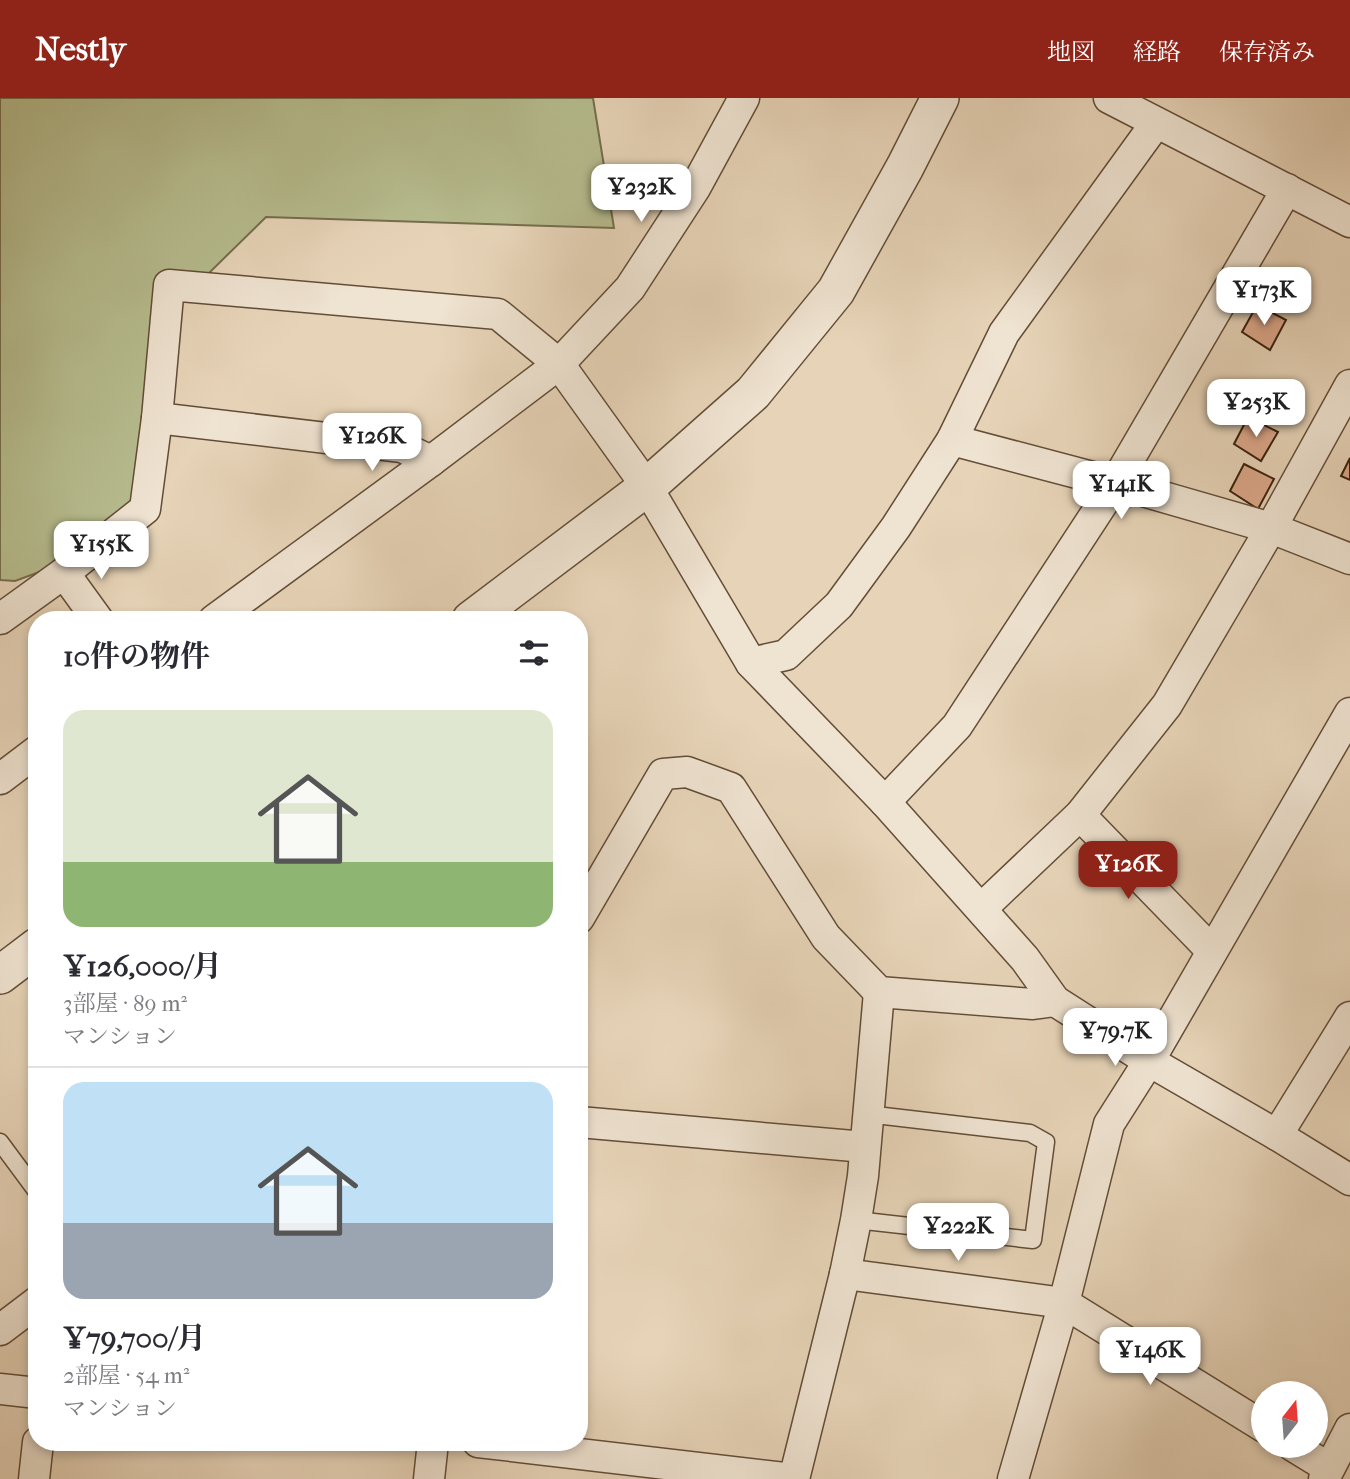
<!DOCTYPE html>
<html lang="ja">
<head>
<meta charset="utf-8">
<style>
	:root { --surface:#fff; --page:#f2f2f3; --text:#2b2b33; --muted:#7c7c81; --line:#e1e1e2; --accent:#8f2418 }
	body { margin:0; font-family:"IM FELL French Canon","Noto Serif JP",serif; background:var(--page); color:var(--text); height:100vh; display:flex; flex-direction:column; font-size:26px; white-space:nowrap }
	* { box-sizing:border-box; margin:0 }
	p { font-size:23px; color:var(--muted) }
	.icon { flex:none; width:38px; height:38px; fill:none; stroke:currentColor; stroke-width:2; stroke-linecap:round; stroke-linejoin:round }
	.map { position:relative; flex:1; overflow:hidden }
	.side { position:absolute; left:28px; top:513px; width:560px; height:840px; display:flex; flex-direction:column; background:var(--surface); border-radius:28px; box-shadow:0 4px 10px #0003 }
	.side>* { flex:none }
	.needle { width:46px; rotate:17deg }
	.tools { position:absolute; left:1251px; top:1283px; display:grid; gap:14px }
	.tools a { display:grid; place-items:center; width:77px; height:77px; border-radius:50%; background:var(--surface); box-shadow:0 4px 10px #0003; font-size:35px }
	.price { position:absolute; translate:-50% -60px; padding:0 16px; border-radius:14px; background:#fff; color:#222; font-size:23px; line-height:46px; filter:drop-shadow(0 2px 4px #0008) }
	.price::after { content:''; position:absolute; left:50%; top:42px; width:21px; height:16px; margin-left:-10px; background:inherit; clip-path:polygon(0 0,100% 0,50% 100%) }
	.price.current { background:var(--accent); color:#fff }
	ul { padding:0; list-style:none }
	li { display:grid; align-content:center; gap:14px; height:371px; padding:0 35px }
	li+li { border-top:2px solid var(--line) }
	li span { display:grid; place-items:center; height:217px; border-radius:21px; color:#555 }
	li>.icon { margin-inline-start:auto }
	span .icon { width:126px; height:126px; fill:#fffc; stroke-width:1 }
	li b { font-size:30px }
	h2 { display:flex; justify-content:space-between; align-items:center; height:84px; padding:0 35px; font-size:30px }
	header { display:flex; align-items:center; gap:42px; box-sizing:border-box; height:98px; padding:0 35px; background:var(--accent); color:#fff }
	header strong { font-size:33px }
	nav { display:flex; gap:38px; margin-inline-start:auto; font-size:24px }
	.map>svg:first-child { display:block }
</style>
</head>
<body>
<header>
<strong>Nestly</strong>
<nav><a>地図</a><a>経路</a><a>保存済み</a></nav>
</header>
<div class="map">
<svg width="1350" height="1381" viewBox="0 0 1350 1381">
	<rect width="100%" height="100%" fill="#e7d4b8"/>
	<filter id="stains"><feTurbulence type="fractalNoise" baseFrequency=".00286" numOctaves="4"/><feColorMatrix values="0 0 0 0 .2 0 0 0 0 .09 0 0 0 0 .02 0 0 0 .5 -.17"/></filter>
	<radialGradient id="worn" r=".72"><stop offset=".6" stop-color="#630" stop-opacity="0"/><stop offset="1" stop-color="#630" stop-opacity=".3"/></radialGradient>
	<path fill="#b6bc8e" stroke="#766e4d" stroke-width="2" d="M0 0H593L614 130 266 119 151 232 141 374 130 405 42 473 15 483 0 482Z"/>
	<g fill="#dda88b" stroke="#37200c" stroke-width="2">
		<path d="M1257 207 1286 222 1270 252 1242 234Z"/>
		<path d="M1248 319 1278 334 1261 363 1234 346Z"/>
		<path d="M1350 360V382L1341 378Z"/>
		<path d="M1244 366 1274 381 1258 411 1230 393Z"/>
	</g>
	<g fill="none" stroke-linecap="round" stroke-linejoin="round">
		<defs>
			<g id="service">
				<path d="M0 1044 37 1094"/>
				<path d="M856 1122 1033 1142 1046 1044 1030 1035 867 1016"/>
			</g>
			<g id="minor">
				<path d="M1109 0 1350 124"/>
				<path d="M157 320 402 349 431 363"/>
				<path d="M952 342 1115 385 1271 430 1350 461"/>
				<path d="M64 475 98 522"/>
				<path d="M0 521 64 475 145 411 157 320 169 187 498 216 559 266 647 389 751 565 885 704 1025 861 1055 903 1149 963 1277 1037 1350 1082"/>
				<path d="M214 522 431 363 559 266 630 190 695 90 744 0"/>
				<path d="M751 565 786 557 839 507 896 429 952 342 1004 235 1156 25"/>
				<path d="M0 681 37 653"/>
				<path d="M885 704 957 628 1110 394 1287 91"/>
				<path d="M1080 717 1212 853"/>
				<path d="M981 811 1080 717 1167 607 1271 430 1350 287"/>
				<path d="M579 820 663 676 687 674 731 690 826 839 879 894 1033 906 1055 903"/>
				<path d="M579 1024 865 1049"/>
				<path d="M1277 1037 1350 919"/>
				<path d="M845 1176 1064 1205 1264 1329"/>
				<path d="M0 1232 37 1204"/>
				<path d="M0 1291 37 1295"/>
				<path d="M478 1344 793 1381"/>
				<path d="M1293 1348 1329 1370"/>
				<path d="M34 1381 38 1344"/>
				<path d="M429 1381 433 1344"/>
				<path d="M794 1381 845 1176 856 1122 863 1078 879 894"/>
				<path d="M1013 1381 1064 1205 1109 1026 1149 963 1350 615"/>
				<path d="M1324 1381 1350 1331"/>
			</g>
			<g id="tertiary">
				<path d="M471 522 647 389 753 295 836 193 905 69 940 0"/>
				<path d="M0 877 37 849"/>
			</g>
		</defs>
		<use href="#service" stroke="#634d37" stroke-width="19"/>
		<use href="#minor" stroke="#634d37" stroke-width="33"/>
		<use href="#tertiary" stroke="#634d37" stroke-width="40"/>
		<use href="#service" stroke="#efe3d1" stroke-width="16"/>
		<use href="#minor" stroke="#efe3d1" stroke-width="30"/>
		<use href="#tertiary" stroke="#efe3d1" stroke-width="37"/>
	</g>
	<rect width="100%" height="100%" filter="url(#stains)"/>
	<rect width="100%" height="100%" fill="url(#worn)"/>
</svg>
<div class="tools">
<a><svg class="needle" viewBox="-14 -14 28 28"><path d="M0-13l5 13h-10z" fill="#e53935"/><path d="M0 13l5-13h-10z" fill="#7c7c81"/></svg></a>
</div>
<b class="price" style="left:641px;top:126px">¥232K</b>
<b class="price" style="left:1264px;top:229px">¥173K</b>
<b class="price" style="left:1256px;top:341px">¥253K</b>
<b class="price" style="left:372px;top:375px">¥126K</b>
<b class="price" style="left:1121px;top:423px">¥141K</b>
<b class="price" style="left:101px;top:483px">¥155K</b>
<b class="price current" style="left:1128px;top:803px">¥126K</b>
<b class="price" style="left:1115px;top:970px">¥79.7K</b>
<b class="price" style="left:958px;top:1165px">¥222K</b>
<b class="price" style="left:1150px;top:1289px">¥146K</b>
<section class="side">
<h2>10件の物件<svg class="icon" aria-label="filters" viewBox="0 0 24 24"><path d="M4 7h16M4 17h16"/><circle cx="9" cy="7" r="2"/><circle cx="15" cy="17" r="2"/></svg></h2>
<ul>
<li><span style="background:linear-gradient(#dfe7d0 70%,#8fb573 0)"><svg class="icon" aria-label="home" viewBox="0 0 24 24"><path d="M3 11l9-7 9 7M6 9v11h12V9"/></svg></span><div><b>¥126,000/月</b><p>3部屋 · 89 m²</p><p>マンション</p></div></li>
<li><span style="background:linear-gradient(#bfe0f5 65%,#9aa5b1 0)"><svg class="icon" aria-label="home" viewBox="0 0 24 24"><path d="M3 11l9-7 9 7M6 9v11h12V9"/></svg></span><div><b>¥79,700/月</b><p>2部屋 · 54 m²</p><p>マンション</p></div></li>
</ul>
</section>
</div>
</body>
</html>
